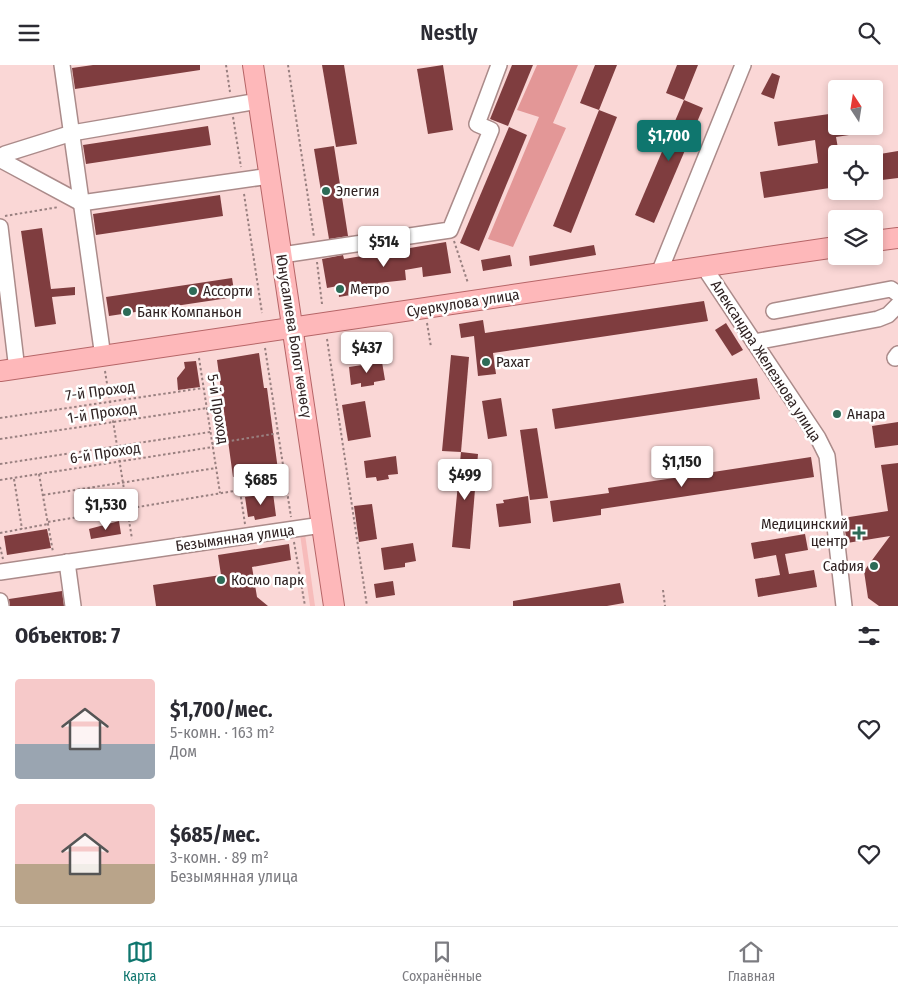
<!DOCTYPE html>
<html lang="ru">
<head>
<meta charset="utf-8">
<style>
	:root { --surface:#fff; --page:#f2f2f3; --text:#2b2b33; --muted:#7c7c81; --line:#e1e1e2; --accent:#0f766e }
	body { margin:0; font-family:"Fira Sans Condensed",sans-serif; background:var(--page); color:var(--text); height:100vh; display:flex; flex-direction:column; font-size:19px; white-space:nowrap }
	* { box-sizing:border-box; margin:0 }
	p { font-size:16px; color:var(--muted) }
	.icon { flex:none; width:28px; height:28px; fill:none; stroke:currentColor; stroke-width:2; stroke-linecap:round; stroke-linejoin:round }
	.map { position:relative; height:541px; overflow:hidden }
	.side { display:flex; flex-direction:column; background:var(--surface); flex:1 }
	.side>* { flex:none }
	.needle { width:32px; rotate:348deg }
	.tools { position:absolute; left:828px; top:15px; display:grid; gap:10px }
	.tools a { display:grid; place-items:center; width:55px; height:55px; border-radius:5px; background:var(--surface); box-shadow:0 2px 8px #0003; font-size:25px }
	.price { position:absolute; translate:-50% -42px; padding:0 11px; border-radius:5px; background:#fff; color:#222; font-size:16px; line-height:32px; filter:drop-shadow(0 1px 2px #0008) }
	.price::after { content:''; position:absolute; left:50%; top:30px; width:15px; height:11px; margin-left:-8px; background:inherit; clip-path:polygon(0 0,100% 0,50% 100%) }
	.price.on { background:var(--accent); color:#fff }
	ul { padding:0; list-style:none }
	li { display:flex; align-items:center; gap:15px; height:125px; padding:0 15px }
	li span { display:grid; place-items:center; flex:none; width:140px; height:100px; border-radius:5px; color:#555 }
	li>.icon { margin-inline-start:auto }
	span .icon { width:60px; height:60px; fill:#fffc; stroke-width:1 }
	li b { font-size:21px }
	h2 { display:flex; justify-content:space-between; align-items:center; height:60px; padding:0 15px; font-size:21px }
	header { display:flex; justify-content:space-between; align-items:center; height:65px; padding:0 15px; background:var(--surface); font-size:22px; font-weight:600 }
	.tabs { display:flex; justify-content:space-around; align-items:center; height:70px; border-top:1px solid var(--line); background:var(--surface); font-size:14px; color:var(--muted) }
	.tabs a { display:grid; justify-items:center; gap:2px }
	.tabs .on { color:var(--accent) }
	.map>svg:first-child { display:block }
</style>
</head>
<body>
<header><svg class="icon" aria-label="menu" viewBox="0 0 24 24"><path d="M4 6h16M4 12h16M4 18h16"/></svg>Nestly<svg class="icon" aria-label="search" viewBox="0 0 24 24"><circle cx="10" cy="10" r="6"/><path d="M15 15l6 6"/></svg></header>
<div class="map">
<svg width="898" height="541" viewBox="0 0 898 541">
	<rect width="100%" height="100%" fill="#fad7d6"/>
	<path fill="#f7bcbb" d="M300 469H305L315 541H310Z"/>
	<path fill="#e39797" d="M537 0H578L553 58 566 63 513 182 488 174 539 52 517 45Z"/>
	<g fill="#7f3d3f">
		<path d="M93 0H200V5L75 24 72 3Z"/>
		<path d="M322 0H344L357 79 336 82Z"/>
		<path d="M443 0 453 65 428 69 417 4Z"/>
		<path d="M512 0H533L508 61 490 54Z"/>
		<path d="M595 0H617L599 45 580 38Z"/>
		<path d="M677 0H698L684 35 666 28Z"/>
		<path d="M772 8 780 11 774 34 761 29Z"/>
		<path d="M684 35 703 43 654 158 635 150Z"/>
		<path d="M599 45 617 52 571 168 553 161Z"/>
		<path d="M836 48V61H875V66L836 72 839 89H836V122L764 133 760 107 818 98 815 75 778 81 774 57Z"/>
		<path d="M208 61 211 80 86 99 83 80Z"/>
		<path d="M509 62 527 70 479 186 460 178Z"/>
		<path d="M334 81 348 171 329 174 314 84Z"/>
		<path d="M898 86V113L874 116V90Z"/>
		<path d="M220 130 223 151 96 170 93 149Z"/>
		<path d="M42 163 51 224 75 222V230L52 232 56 259 35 262 21 166Z"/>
		<path d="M446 177 451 208 423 212 422 202 405 205 406 215 378 218 379 225 339 232 338 221 327 223 322 194 343 190 344 194Z"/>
		<path d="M594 180 596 190 530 201 529 191Z"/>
		<path d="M510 190 512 201 483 206 481 195Z"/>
		<path d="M232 213 235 232 109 251 106 232Z"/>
		<path d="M704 236 708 256 493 288 496 309 478 311 474 271 461 273 459 259 483 255 485 268Z"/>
		<path d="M726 258 743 285 732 291 715 265Z"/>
		<path d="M259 288 264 323H267L278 405 233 412 217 295Z"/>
		<path d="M451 290 469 292 461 387 442 386Z"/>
		<path d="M196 296 200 322 178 325 177 313 185 303 184 297Z"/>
		<path d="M382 297 385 315 374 317V320L361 322V318L351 320 349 302Z"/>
		<path d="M757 313 760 334 555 364 552 344Z"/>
		<path d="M501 333 507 371 488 374 482 336Z"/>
		<path d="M365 336 371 372 348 376 342 340Z"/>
		<path d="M898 357V380L875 383 872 361Z"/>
		<path d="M537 363 548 433 530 435 520 365Z"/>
		<path d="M461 387 478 389 470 484 452 482Z"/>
		<path d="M396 391 398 409 388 410 389 414 377 416 376 412 366 413 364 396Z"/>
		<path d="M811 392 814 412 601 444V450L553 457 550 436 609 428 608 423Z"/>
		<path d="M898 398V541H879L868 533 864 506 890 471 847 478 843 453 888 446 881 400Z"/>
		<path d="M273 428 276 451 255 455 254 451 248 452 245 432Z"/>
		<path d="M528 431 531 458 499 462 496 439 504 438 503 435Z"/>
		<path d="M372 439 377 474 359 477 354 441Z"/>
		<path d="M119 456 121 469 91 474 89 464Z"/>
		<path d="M47 464 51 483 7 490 4 471Z"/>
		<path d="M805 469 808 485 785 489 789 509 814 505 817 522 758 532 755 514 780 510 776 490 754 494 751 478Z"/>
		<path d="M413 478 416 496 405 498V502L384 505 381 483Z"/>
		<path d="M289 479 291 495 252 502 257 532 268 541H156L153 520 221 510 218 490Z"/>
		<path d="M393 516 395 530 376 533 374 519Z"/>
		<path d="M620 518 624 538 607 541H513V536Z"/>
		<path d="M62 526 64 541H10L9 534Z"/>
	</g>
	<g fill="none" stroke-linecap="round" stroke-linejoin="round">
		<defs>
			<g id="minor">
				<path d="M62 0 103 292"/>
				<path d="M258 36 72 68 5 89 3 96 81 138 270 111"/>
				<path d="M0 162 17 305"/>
				<path d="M282 190 450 165 491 65 477 59 499 0"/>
				<path d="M704 202 818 373 827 391 844 541"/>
				<path d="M659 208 743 0"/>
				<path d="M774 246 891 224 898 229"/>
				<path d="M754 277 878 254 888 250 898 240"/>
				<path d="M895 293 898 289"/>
				<path d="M67 497 73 541"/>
				<path d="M0 507 322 460"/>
				<path d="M0 536 1 541"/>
			</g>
			<g id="major">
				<path d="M253 0 334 541"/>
				<path d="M874 176 898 173"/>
				<path d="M0 306 836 182"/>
			</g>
		</defs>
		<use href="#minor" stroke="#ab8b8a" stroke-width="18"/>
		<use href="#major" stroke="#b66567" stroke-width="22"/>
		<g stroke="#998080" stroke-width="2" stroke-dasharray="2.5 2.5" stroke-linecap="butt">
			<path d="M226 0 230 27"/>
			<path d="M288 0 314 172"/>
			<path d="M233 52 241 102"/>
			<path d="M244 129 262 248"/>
			<path d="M5 151 59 142"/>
			<path d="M454 176 468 218"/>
			<path d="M317 197 322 239"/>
			<path d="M427 258 431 282"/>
			<path d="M327 274 367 541"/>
			<path d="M265 283 291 452"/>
			<path d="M199 293 220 428"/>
			<path d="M105 306 132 474"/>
			<path d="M0 353 203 323"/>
			<path d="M0 374 207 343"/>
			<path d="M212 379 279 368"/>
			<path d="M0 399 210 367"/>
			<path d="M39 409 53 487"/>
			<path d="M14 414 22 464"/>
			<path d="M0 415 213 382"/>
			<path d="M43 430 216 403"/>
			<path d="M241 430 287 422"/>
			<path d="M48 457 240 425"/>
			<path d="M245 459 238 413 284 406"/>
			<path d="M0 468 48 459"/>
			<path d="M294 477 305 541"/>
			<path d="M0 482 3 494"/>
			<path d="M663 525 665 541"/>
		</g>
		<use href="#minor" stroke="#fff" stroke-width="15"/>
		<use href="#major" stroke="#feb8ba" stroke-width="20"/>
	</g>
	<g fill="#2d6b57" stroke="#fff" stroke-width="2">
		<circle cx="326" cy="126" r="5"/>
		<circle cx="340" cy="224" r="5"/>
		<circle cx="193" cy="226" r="5"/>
		<circle cx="127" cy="247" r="5"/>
		<circle cx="486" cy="297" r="5"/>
		<circle cx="837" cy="349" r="5"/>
		<path d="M856.5 460.5h5v5h5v5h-5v5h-5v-5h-5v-5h5z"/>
		<circle cx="874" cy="501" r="5"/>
		<circle cx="221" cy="515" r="5"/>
	</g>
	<g text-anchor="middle" stroke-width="5" stroke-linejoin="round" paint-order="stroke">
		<g font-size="15" fill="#2f2222" stroke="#fff" text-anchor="start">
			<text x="336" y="131">Элегия</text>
			<text x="350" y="229">Метро</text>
			<text x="203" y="231">Ассорти</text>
			<text x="137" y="252">Банк Компаньон</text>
			<text x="496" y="302">Рахат</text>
			<text x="847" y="354">Анара</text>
			<text x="848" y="464" text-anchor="end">Медицинский<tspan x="848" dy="17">центр</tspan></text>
			<text x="864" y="506" text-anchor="end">Сафия</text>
			<text x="231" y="520">Космо парк</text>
		</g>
		<g font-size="15" fill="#2f2222" stroke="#fff">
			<text transform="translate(463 238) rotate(-9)" y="5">Суеркулова улица</text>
			<text transform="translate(294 271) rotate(81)" y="5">Юнусалиева Болот көчөсү</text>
			<text transform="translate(766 296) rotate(57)" y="5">Александра Железнова улица</text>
			<text transform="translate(100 326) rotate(-8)" y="5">7-й Проход</text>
			<text transform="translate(218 344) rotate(81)" y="5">5-й Проход</text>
			<text transform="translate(102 348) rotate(-9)" y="5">1-й Проход</text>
			<text transform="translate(105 388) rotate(-9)" y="5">6-й Проход</text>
			<text transform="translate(235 473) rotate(-8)" y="5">Безымянная улица</text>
		</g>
	</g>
</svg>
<div class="tools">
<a><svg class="needle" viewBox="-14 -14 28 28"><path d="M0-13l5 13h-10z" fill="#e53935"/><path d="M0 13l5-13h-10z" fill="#7c7c81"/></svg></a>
<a><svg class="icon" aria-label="locate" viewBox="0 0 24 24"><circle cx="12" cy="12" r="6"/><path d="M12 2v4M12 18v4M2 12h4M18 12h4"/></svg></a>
<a><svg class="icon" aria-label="layers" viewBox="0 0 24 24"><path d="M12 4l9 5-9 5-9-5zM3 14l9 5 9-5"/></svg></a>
</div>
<b class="price on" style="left:669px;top:97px">$1,700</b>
<b class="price" style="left:384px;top:203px">$514</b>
<b class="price" style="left:367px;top:309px">$437</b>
<b class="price" style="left:682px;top:423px">$1,150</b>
<b class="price" style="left:465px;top:436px">$499</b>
<b class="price" style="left:261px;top:441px">$685</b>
<b class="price" style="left:106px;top:466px">$1,530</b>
</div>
<section class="side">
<h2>Объектов: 7<svg class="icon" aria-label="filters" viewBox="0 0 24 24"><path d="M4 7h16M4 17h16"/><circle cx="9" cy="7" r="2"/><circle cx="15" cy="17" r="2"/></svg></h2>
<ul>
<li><span style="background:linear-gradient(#f6c9c9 65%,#9aa5b1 0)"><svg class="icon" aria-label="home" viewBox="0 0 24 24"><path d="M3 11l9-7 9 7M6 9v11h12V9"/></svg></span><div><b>$1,700/мес.</b><p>5-комн. · 163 m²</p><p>Дом</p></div><svg class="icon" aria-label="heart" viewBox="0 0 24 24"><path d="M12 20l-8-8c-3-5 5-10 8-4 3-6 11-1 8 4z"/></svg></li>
<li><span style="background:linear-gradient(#f6c9c9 60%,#b9a48a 0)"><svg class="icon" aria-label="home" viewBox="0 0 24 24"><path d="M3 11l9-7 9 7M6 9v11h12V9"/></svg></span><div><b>$685/мес.</b><p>3-комн. · 89 m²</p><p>Безымянная улица</p></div><svg class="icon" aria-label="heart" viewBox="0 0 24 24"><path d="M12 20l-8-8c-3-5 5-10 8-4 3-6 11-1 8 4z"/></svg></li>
</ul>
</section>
<nav class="tabs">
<a class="on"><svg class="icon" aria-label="map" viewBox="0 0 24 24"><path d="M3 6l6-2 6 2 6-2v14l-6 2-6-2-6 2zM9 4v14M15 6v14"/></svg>Карта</a>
<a><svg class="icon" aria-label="saved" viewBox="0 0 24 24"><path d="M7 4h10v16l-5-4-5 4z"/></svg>Сохранённые</a>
<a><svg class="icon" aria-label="home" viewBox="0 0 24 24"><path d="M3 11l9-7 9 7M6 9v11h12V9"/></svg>Главная</a>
</nav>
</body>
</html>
